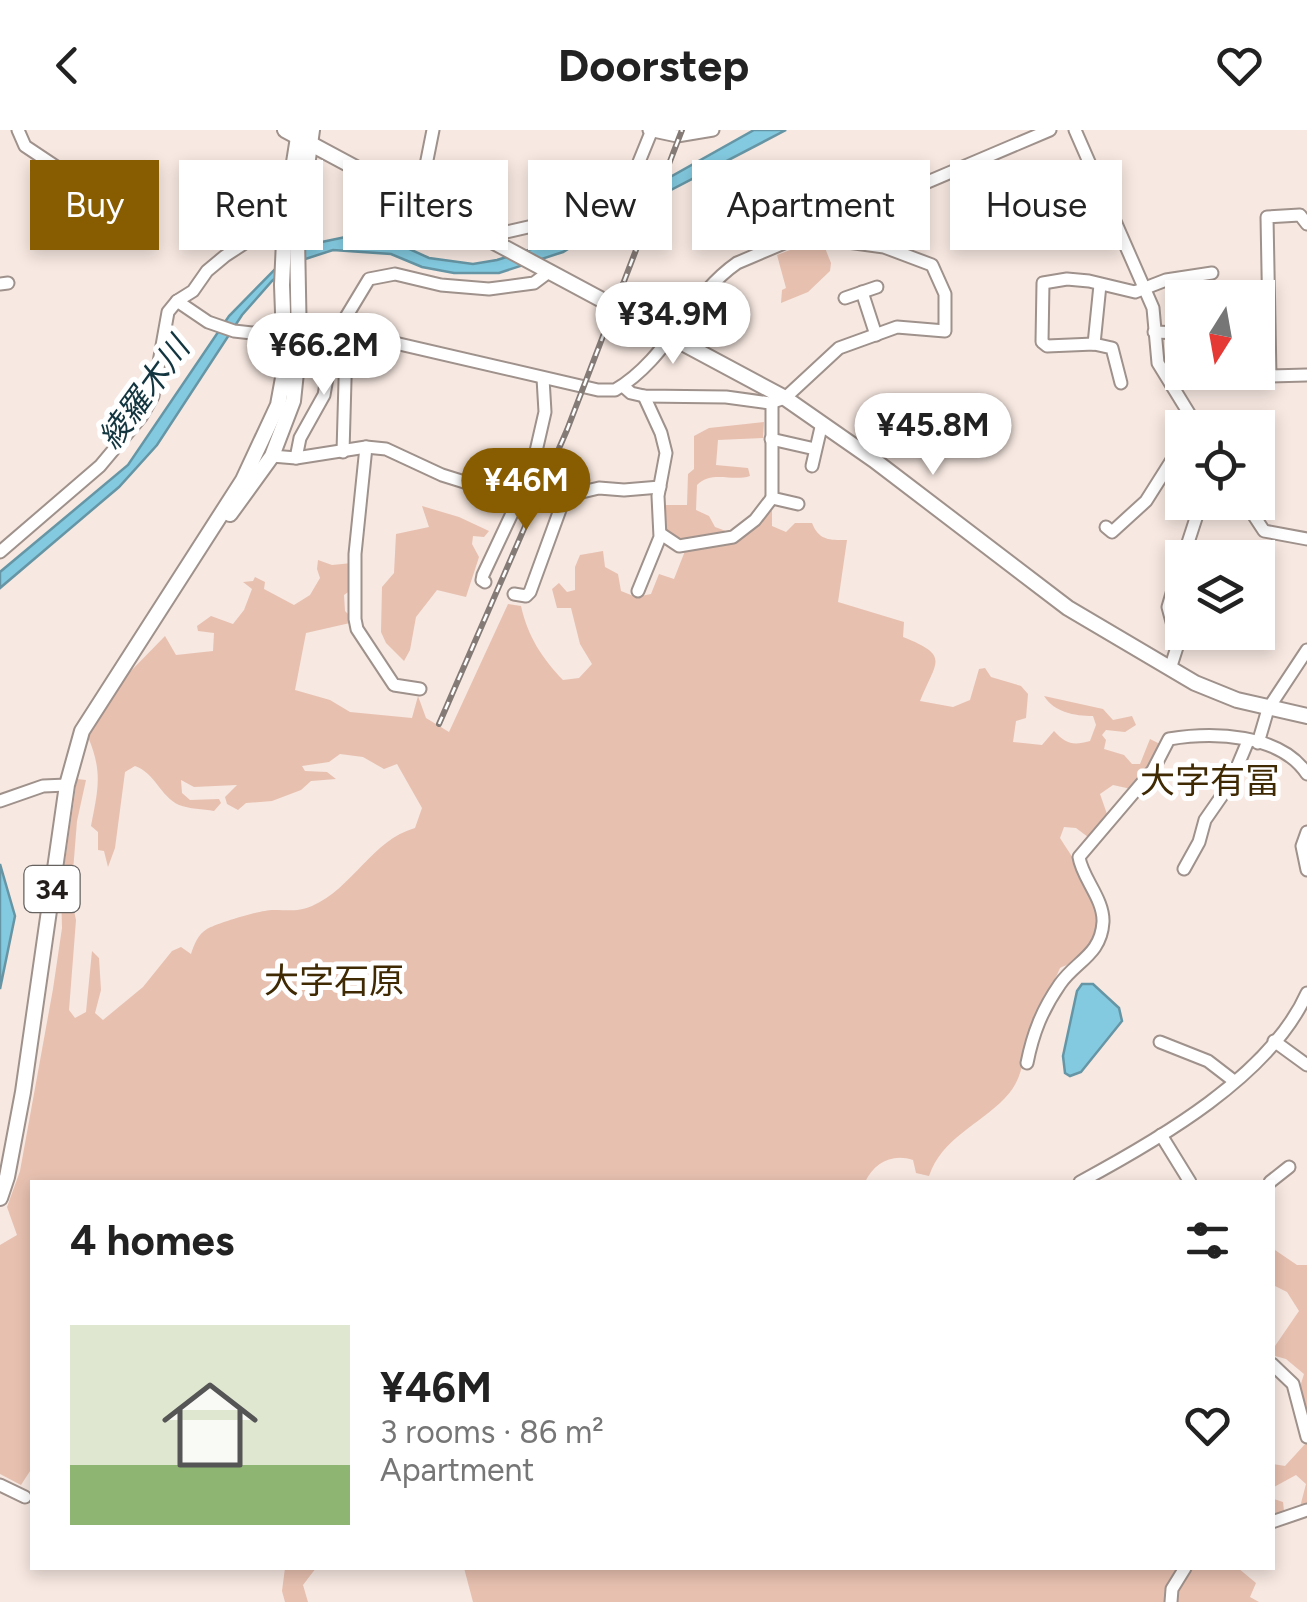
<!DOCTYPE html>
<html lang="en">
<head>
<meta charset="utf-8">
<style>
	:root { --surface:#fff; --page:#f2f2f2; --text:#222; --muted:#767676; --line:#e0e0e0; --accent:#885c00 }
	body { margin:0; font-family:Figtree,"Noto Sans JP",sans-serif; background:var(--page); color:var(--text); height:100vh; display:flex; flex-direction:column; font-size:38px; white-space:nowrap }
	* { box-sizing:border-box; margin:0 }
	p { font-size:32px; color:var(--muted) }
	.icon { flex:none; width:55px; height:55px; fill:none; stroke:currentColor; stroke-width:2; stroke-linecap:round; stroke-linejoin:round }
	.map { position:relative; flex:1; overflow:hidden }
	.details { position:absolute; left:30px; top:1050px; width:1245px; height:390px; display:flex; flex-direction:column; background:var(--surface); border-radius:0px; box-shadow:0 5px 15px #0003 }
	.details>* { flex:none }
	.hud { position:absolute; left:30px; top:30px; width:1248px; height:90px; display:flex; gap:20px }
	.needle { width:65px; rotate:191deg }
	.buttons { position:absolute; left:1165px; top:150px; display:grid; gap:20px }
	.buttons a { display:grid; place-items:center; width:110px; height:110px; border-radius:0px; background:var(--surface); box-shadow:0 5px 15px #0003; font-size:50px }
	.price { position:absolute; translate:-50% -85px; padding:0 22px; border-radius:35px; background:#fff; color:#222; font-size:32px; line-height:65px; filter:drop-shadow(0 2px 5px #0008) }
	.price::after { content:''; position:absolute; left:50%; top:60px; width:30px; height:22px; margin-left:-15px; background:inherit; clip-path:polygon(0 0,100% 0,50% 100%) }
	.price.active { background:var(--accent); color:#fff }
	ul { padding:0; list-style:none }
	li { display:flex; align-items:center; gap:30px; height:250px; padding:0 40px }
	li+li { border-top:2px solid var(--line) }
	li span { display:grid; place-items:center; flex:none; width:280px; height:200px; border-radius:0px; color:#555 }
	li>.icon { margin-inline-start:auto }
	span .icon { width:120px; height:120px; fill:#fffc; stroke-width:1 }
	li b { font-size:42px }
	h2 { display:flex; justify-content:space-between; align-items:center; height:120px; padding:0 40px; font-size:42px }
	.tag { padding:0 35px; border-radius:0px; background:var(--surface); box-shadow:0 5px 15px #0003; font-size:35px; line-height:90px }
	.tag.active { background:var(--accent); color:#fff }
	header { display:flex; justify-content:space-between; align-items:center; height:130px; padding:0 40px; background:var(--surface); font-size:45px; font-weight:700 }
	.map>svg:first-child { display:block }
</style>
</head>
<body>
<header><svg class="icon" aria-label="back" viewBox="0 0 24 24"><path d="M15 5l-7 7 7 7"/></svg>Doorstep<svg class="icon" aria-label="heart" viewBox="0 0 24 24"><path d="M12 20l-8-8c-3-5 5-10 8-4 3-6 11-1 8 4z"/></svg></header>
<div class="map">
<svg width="1307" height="1472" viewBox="0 0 1307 1472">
	<rect width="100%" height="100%" fill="#f7e8e1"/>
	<g fill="#e7c0b0">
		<path d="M821 108 831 133 830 141 808 162 781 173 782 160 786 158 777 125Z"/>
		<path d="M764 292 763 308 718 310 716 335 748 338 750 346C732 352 712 340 697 355L696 380 709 386 715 397 734 404 763 381H772V396L786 402 795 393H812C819 411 830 410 847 410L838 472 904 492 903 507C951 526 936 531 920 571L953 577 970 570 979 539 985 538 991 547 1021 556 1028 564 1026 588 1016 591 1013 612 1042 615 1054 601C1066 614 1073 616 1090 611L1096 595 1093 586C1074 586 1054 582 1044 566L1103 579 1113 590 1132 586 1136 595 1125 602 1106 600 1102 605 1106 610 1104 619 1124 625 1132 634H1140L1150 609 1160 614 1153 633 1131 659 1113 655 1100 664 1107 684 1088 707 1076 698 1064 697 1060 708C1080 739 1120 796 1081 828 1076 832 1066 835 1060 838 1051 860 1036 879 1029 902 1023 926 1024 949 1005 968 979 995 942 1008 929 1046L916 1043 913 1030C892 1023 874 1033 865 1052H32V1338L21 1355 0 1344V1115L17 1105 7 1077 20 1041 53 859 62 798 61 759 77 649 86 650 77 691 71 766 76 790 69 880 75 888 86 882 92 821 99 828 101 860 95 883 103 890 143 857 172 821 181 817 191 824C194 815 198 804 207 799 217 793 263 779 274 780 289 780 297 782 312 776 353 758 372 710 415 698L422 678 397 634 384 639 363 627 340 624 329 632 302 636 305 641 327 642 336 649 311 651 301 660 272 671 246 673 238 680 227 674 225 667 237 655 194 657 181 650 182 663 190 670 219 669 221 673 214 681C203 679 189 679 179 675 160 666 155 643 135 636L125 642 115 718 108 737 104 721 98 720V702L91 696C98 660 103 642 88 607L125 547 165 506 176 525 213 521 214 503 198 501 197 496 211 486 233 494 244 480 252 459 243 452 253 451 255 447 265 452 264 459 294 475 310 465 320 448 317 439 318 430 332 435 352 433 351 460 344 465 345 481 351 487 350 493 306 503 295 560 330 570 350 582 412 588 418 566 426 588 449 602 508 474 521 476C528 507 542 528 563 550L579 548 592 534 580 514 571 478H557L552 459 559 453 567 462 575 460V437L580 425 603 421 605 437 618 444 621 461 636 467 651 464 659 444 674 449 685 421 664 402 662 375H687L688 344 694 339V306L709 298Z"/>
		<path d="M422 376 459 387 489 401 484 407 473 406 472 414 479 427 466 467 437 460 416 487 410 520 404 531 386 513 381 502 382 457 394 443 396 404 429 397Z"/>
		<path d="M1272 1118 1297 1135H1307V1282L1299 1260 1304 1244 1286 1229 1275 1226V1216L1299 1181 1287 1162 1273 1155Z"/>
		<path d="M1307 1312V1374L1300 1377 1306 1354 1296 1345 1274 1357V1369L1283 1372 1284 1381 1273 1385V1334L1285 1336Z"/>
		<path d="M285 1438H316L303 1455 308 1472H285L282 1461Z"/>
		<path d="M464 1438H1238L1256 1453 1250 1467 1259 1472H473Z"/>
	</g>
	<g fill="#83cae0" stroke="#6696a5" stroke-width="2.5">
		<path d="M754 0H786L621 86 563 122 499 143H454L422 137 391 124 333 120 293 133 272 151 242 185 157 315 119 357 0 458V442L128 335 229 186 287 127 317 113 355 105 392 111 429 128 473 134 497 130 556 111Z"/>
		<path d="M0 734 15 786 0 859Z"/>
		<path d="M1082 854H1093L1119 878 1122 891 1081 942 1070 946 1065 943 1063 926 1077 861Z"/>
	</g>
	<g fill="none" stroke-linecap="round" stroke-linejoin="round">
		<defs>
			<g id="minor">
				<path d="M18 0 25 16 64 42"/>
				<path d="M433 0 421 60 502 103 572 87 630 54 652 0"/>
				<path d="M649 0 677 6 713 0"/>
				<path d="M1075 0 1153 178 1158 233 1198 298"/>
				<path d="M1307 94 1300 85 1267 87 1270 246 1307 245"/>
				<path d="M0 154 8 153"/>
				<path d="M862 162 876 205"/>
				<path d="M845 168 877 157"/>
				<path d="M177 171 208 192 234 201 252 203 312 198 343 201 598 260H615C668 229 688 167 737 133L1050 0"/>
				<path d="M343 201V192L369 149 395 144 441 155 489 159 534 153 550 141"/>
				<path d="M1154 202 1182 203"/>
				<path d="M1094 214 1100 155"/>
				<path d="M1200 242 1214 246"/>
				<path d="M1121 253 1112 218 1094 214 1047 216 1042 212 1043 153 1067 149 1089 151 1135 162 1166 150 1212 143"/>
				<path d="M623 256 631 263 644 266 726 267 770 273 785 268 839 218 897 197 945 201V164L932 135 884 117 833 110 824 95"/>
				<path d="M772 272V368L798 374"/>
				<path d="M771 309 815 319"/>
				<path d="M366 317 355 424V489L357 499 394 555 420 559"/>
				<path d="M343 322 346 215"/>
				<path d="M272 326 296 328 366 317 386 319 442 345 506 365 527 350"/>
				<path d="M296 328 300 308 324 265 331 226 334 220 346 215 347 202"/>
				<path d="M812 336 822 293"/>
				<path d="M1245 372 1264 401 1307 409"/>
				<path d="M1106 397 1112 402 1146 371 1182 314"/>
				<path d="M661 404 679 416 733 407 755 390 772 368"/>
				<path d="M0 422 100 336 141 287 153 266 168 182 177 171 193 161 207 141 225 126 269 97"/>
				<path d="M1183 428 1197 385 1212 372"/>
				<path d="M485 452 482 450 483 445 531 343 545 282 543 248"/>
				<path d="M638 461 660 407 658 366 666 323 661 303 644 266"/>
				<path d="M514 464 526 466 530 462 565 366 599 358 624 360 660 357"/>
				<path d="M1170 539 1178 514 1168 477 1182 430"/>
				<path d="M1258 613 1268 579 1307 520"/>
				<path d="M0 671 43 656 67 655"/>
				<path d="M1307 702 1302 716 1307 740"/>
				<path d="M1184 739 1199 712 1205 690 1230 654 1248 611"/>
				<path d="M1274 911 1307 935"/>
				<path d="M1160 912 1208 931 1234 951"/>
				<path d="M1027 933C1033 903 1042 880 1060 854 1076 831 1101 825 1103 792 1104 769 1082 748 1079 727L1153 640 1169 609C1212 602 1280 603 1307 644"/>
				<path d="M1161 1005 1190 1052"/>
				<path d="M1080 1052C1158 1010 1270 946 1307 863"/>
				<path d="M1270 1052 1289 1037"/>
				<path d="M1272 1234 1293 1254 1307 1307"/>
				<path d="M0 1355 25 1367"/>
				<path d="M1272 1392 1307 1380"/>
				<path d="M1171 1472 1172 1459 1185 1438"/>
			</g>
			<g id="major">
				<path d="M285 0 785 268 874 330 1068 478 1195 553 1237 570 1307 586"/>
				<path d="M230 384 272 326 293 271 299 214 297 108 312 0"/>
				<path d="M0 1068 7 1047 23 962 67 655 82 601 243 350 278 275 285 237 282 155 285 89 299 1"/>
			</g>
		</defs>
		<use href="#minor" stroke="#9f918b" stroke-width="15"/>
		<use href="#major" stroke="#9f918b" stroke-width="18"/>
		<use href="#minor" stroke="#fff" stroke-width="11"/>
		<use href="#major" stroke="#fff" stroke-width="14"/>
		<defs>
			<path id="rail" d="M439 594 567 300 682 0"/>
		</defs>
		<use href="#rail" stroke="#847a76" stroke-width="6"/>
		<use href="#rail" stroke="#fff" stroke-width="2.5" stroke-dasharray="8" stroke-linecap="butt"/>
	</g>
	<g text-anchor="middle" stroke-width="10" stroke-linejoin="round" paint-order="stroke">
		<rect fill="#fff" stroke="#656260" stroke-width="2.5" x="24.5" y="736" width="55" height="46" rx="8"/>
		<g font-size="28" font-weight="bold" fill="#231e1c">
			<text x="52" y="769">34</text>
		</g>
		<g font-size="32" font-style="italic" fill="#12353f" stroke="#fff">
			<text transform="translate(144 263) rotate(-54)" y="11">綾羅木川</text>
		</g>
		<g font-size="35" fill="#402a04" stroke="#fff">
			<text x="1210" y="663">大字有冨</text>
			<text x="334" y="863">大字石原</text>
		</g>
	</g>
</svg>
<div class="buttons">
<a><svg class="needle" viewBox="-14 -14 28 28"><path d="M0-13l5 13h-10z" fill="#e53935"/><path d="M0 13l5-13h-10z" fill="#767676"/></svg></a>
<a><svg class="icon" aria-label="locate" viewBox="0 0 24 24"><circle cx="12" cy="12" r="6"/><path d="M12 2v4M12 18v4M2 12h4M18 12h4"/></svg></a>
<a><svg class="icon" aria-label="layers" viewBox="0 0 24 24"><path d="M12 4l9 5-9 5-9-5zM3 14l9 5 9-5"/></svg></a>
</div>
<b class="price" style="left:673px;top:237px">¥34.9M</b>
<b class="price" style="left:324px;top:268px">¥66.2M</b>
<b class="price" style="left:933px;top:348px">¥45.8M</b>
<b class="price active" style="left:526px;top:403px">¥46M</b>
<div class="hud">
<a class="tag active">Buy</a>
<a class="tag">Rent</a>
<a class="tag">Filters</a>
<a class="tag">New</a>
<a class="tag">Apartment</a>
<a class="tag">House</a>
</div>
<section class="details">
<h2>4 homes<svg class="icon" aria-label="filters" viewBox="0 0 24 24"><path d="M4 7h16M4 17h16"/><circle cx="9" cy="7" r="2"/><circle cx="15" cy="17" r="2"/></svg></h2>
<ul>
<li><span style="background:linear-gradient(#dfe7d0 70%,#8fb573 0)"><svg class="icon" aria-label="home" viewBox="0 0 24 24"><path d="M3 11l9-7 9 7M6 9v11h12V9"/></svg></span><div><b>¥46M</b><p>3 rooms · 86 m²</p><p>Apartment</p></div><svg class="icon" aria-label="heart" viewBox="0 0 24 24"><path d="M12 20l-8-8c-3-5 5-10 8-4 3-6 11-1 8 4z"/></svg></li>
</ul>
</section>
</div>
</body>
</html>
